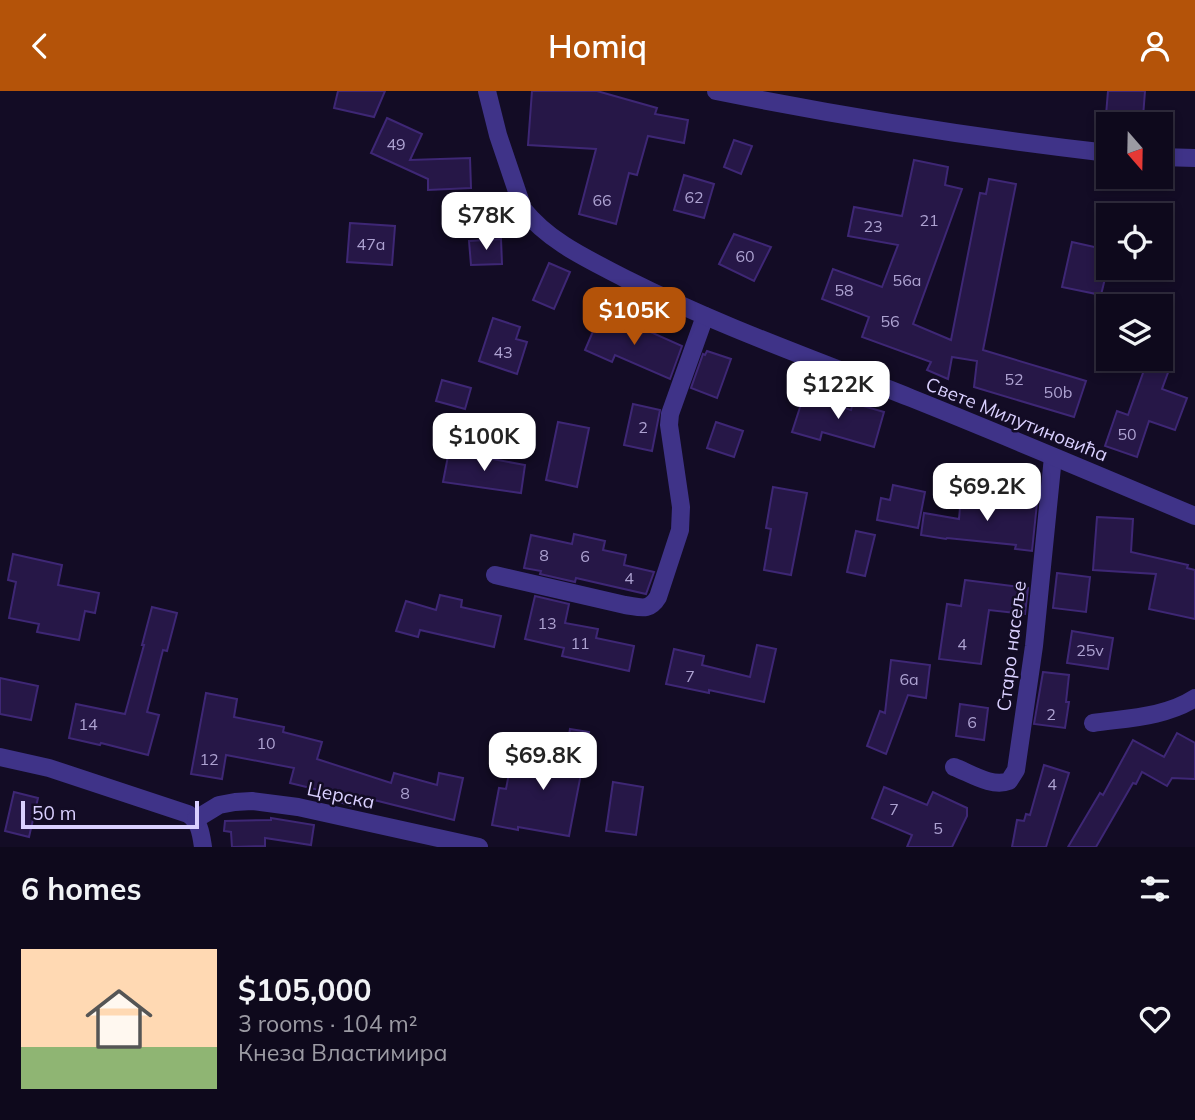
<!DOCTYPE html>
<html lang="en">
<head>
<meta charset="utf-8">
<style>
	:root { --surface:#0e091c; --page:#171225; --text:#f1f3f6; --muted:#9b9aa3; --line:#2e2a3b; --accent:#b45309 }
	body { margin:0; font-family:Mulish,sans-serif; background:var(--page); color:var(--text); height:100vh; display:flex; flex-direction:column; font-size:26px; white-space:nowrap }
	* { box-sizing:border-box; margin:0 }
	p { font-size:23px; color:var(--muted) }
	.icon { flex:none; width:38px; height:38px; fill:none; stroke:currentColor; stroke-width:2; stroke-linecap:round; stroke-linejoin:round }
	.map { position:relative; height:756px; overflow:hidden }
	.drawer { display:flex; flex-direction:column; background:var(--surface); flex:1 }
	.drawer>* { flex:none }
	.needle { width:46px; rotate:160deg }
	.buttons { position:absolute; left:1096px; top:21px; display:grid; gap:14px }
	.buttons a { display:grid; place-items:center; width:77px; height:77px; border-radius:0px; background:var(--surface); box-shadow:0 4px 10px #0003,0 0 0 2px var(--line); font-size:35px }
	.scale { position:absolute; left:21px; bottom:18px; width:178px; box-sizing:border-box; padding-left:7px; border:4px solid #dad0ff; border-top:0; font-size:19px; line-height:24px; white-space:nowrap; color:#dad0ff; -webkit-text-stroke:5px #130c25; paint-order:stroke }
	.price { position:absolute; translate:-50% -60px; padding:0 16px; border-radius:14px; background:#fff; color:#222; font-size:23px; line-height:46px; filter:drop-shadow(0 2px 4px #0008) }
	.price::after { content:''; position:absolute; left:50%; top:42px; width:21px; height:16px; margin-left:-10px; background:inherit; clip-path:polygon(0 0,100% 0,50% 100%) }
	.price.current { background:var(--accent); color:#fff }
	ul { padding:0; list-style:none }
	li { display:flex; align-items:center; gap:21px; height:175px; padding:0 21px }
	li span { display:grid; place-items:center; flex:none; width:196px; height:140px; border-radius:0px; color:#555 }
	li>.icon { margin-inline-start:auto }
	span .icon { width:84px; height:84px; fill:#fffc; stroke-width:1 }
	li b { font-size:30px }
	h2 { display:flex; justify-content:space-between; align-items:center; height:84px; padding:0 21px; font-size:30px }
	header { display:flex; justify-content:space-between; align-items:center; height:91px; padding:0 21px; background:var(--accent); color:#fff; font-size:32px; font-weight:600 }
	.map>svg:first-child { display:block }
</style>
</head>
<body>
<header><svg class="icon" aria-label="back" viewBox="0 0 24 24"><path d="M15 5l-7 7 7 7"/></svg>Homiq<svg class="icon" aria-label="person" viewBox="0 0 24 24"><circle cx="12" cy="8" r="4"/><path d="M4 21q1-7 8-7t8 7"/></svg></header>
<div class="map">
<svg width="1195" height="756" viewBox="0 0 1195 756">
	<rect width="100%" height="100%" fill="#130c25"/>
	<g fill="#261747" stroke="#3e2775" stroke-width="2">
		<path d="M338 0H385L374 26 334 17Z"/>
		<path d="M532 0H597L657 17 655 23 688 29 684 52 648 45 637 84 629 82 616 133 579 123 596 58 528 54Z"/>
		<path d="M1108 0H1145L1143 26 1106 24Z"/>
		<path d="M387 27 422 43 410 69 470 67 471 97 428 99V88L371 62Z"/>
		<path d="M734 49 752 55 741 83 724 76Z"/>
		<path d="M914 69 948 76 945 94 962 98 913 233 951 249 980 102 986 103 989 88 1016 93 983 259 1086 290 1074 326 974 296 977 270 952 266 948 288 927 279 931 271 862 246 869 226 822 208 833 178 882 196 898 154 848 145 854 116 902 125Z"/>
		<path d="M684 84 714 93 704 127 674 119Z"/>
		<path d="M350 132 395 135 392 174 347 171Z"/>
		<path d="M734 143 771 156 754 190 719 173Z"/>
		<path d="M501 148 502 173 471 174 469 150Z"/>
		<path d="M1072 151 1108 159V175L1101 204 1062 196Z"/>
		<path d="M549 172 570 181 554 218 533 209Z"/>
		<path d="M600 224 642 242 644 238 682 255 670 288 615 264 612 271 585 259Z"/>
		<path d="M493 227 520 236 516 248 527 251 517 283 479 270Z"/>
		<path d="M707 260 731 268 717 307 691 297 703 263 705 264Z"/>
		<path d="M1148 268H1173L1162 298 1187 307 1175 339 1149 330 1137 366 1105 355 1117 320 1128 324Z"/>
		<path d="M442 289 471 297 465 318 436 310Z"/>
		<path d="M804 304 851 319 853 312 884 321 874 356 822 341 820 349 792 341Z"/>
		<path d="M633 313 660 319 652 360 624 354Z"/>
		<path d="M558 331 589 337 577 396 546 389Z"/>
		<path d="M716 331 743 340 734 366 707 357Z"/>
		<path d="M449 360 525 374 521 402 443 391Z"/>
		<path d="M893 394 925 401 918 437 877 429 881 407 890 409Z"/>
		<path d="M773 396 807 402 791 484 764 479 771 438 766 437Z"/>
		<path d="M961 405 1020 412 1021 410 1037 412 1032 460 1015 458 1016 454 947 447 946 448 921 444 924 422 959 428Z"/>
		<path d="M1097 426 1133 428 1131 461 1188 474 1187 477 1195 479V528L1149 518 1156 483 1093 479Z"/>
		<path d="M856 440 875 444 865 485 847 481Z"/>
		<path d="M574 443 605 450 603 459 626 464 624 474 654 481 646 503 576 487 575 491 540 483 541 480 524 477 531 444 572 453Z"/>
		<path d="M13 463 62 474 58 494 99 502 95 522 85 520 79 549 37 541 39 533 9 527 16 491 8 489Z"/>
		<path d="M1057 482 1090 486 1086 521 1053 517Z"/>
		<path d="M965 489 1028 497 1025 523 989 519 981 573 939 568 947 513 961 515Z"/>
		<path d="M440 504 462 509 461 516 501 525 494 556 420 539 418 546 396 540 406 510 436 519Z"/>
		<path d="M535 505 569 513 565 532 598 538 596 547 634 555 629 580 562 565 564 557 525 548Z"/>
		<path d="M152 516 177 522 167 560 163 559 147 621 159 624 148 664 101 652 100 654 69 647 76 613 125 623 144 554H142Z"/>
		<path d="M1072 540 1113 547 1108 578 1067 572Z"/>
		<path d="M757 554 776 558 764 611 709 599V602L666 593 674 558 704 565 702 574 750 586Z"/>
		<path d="M891 569 930 574 926 607 908 604 886 663 867 655 880 620 885 622Z"/>
		<path d="M1043 581 1069 584 1066 611H1069L1065 637 1034 633Z"/>
		<path d="M0 587 38 595 31 629 0 623Z"/>
		<path d="M206 602 237 608 234 626 284 636 283 641 322 651 317 668 391 692 394 682 437 694 439 682 463 687 454 729 354 704 351 715 326 706 327 701 290 692 294 677 226 664 222 688 191 683Z"/>
		<path d="M960 613 988 617 984 649 956 645Z"/>
		<path d="M570 638 589 641 569 745 518 736V739L492 734 499 697 506 698 512 667 563 678Z"/>
		<path d="M1177 642 1195 652V688L1172 687 1167 695 1142 681 1136 693 1133 692 1096 756H1068L1100 702 1103 704 1133 649 1164 666Z"/>
		<path d="M1044 674 1069 682 1046 756H1012L1017 729 1024 730 1026 723 1030 724Z"/>
		<path d="M613 691 643 696 636 744 606 740Z"/>
		<path d="M884 696 927 714 933 701 967 717V725L952 756H907L912 744 872 727Z"/>
		<path d="M14 701 38 707 29 746 5 740Z"/>
		<path d="M271 727 314 734 311 754 265 747V755L232 756 231 741 224 740 225 730 271 729Z"/>
	</g>
	<g fill="none" stroke-linecap="round" stroke-linejoin="round">
		<g stroke="#3f3388" stroke-width="18">
			<path d="M716 0C845 26 977 47 1108 62"/>
			<path d="M1160 66 1195 67"/>
			<path d="M495 484 625 514C640 516 649 521 658 506L680 439 681 416 669 334 670 323 705 225"/>
			<path d="M1093 632C1127 627 1166 626 1195 607"/>
			<path d="M0 666 49 677 188 723C200 731 201 743 203 756"/>
			<path d="M954 676C970 682 992 697 1009 690L1016 679 1034 555 1053 366"/>
			<path d="M196 728 219 714 235 711 252 710 298 716 479 756"/>
		</g>
		<path stroke="#3f3388" stroke-width="18" d="M487 0 498 44 523 118C550 152 590 169 628 189 719 235 816 269 911 307 1006 345 1100 385 1195 425"/>
	</g>
	<g text-anchor="middle" stroke-width="5" stroke-linejoin="round" paint-order="stroke">
		<g font-size="16" fill="#ada2d1">
			<text x="396" y="59">49</text>
			<text x="694" y="112">62</text>
			<text x="602" y="115">66</text>
			<text x="929" y="135">21</text>
			<text x="873" y="141">23</text>
			<text x="371" y="159">47a</text>
			<text x="745" y="171">60</text>
			<text x="907" y="195">56a</text>
			<text x="844" y="205">58</text>
			<text x="890" y="236">56</text>
			<text x="503" y="267">43</text>
			<text x="1014" y="294">52</text>
			<text x="1058" y="307">50b</text>
			<text x="643" y="342">2</text>
			<text x="1127" y="349">50</text>
			<text x="544" y="470">8</text>
			<text x="585" y="471">6</text>
			<text x="629" y="493">4</text>
			<text x="547" y="538">13</text>
			<text x="580" y="558">11</text>
			<text x="962" y="559">4</text>
			<text x="1090" y="565">25v</text>
			<text x="690" y="591">7</text>
			<text x="909" y="594">6a</text>
			<text x="1051" y="629">2</text>
			<text x="972" y="637">6</text>
			<text x="88" y="639">14</text>
			<text x="266" y="658">10</text>
			<text x="209" y="674">12</text>
			<text x="1052" y="699">4</text>
			<text x="405" y="708">8</text>
			<text x="894" y="724">7</text>
			<text x="938" y="743">5</text>
		</g>
		<g font-size="19" fill="#dad0ff" stroke="#130c25">
			<text transform="translate(1017 328) rotate(22)" y="7">Свете Милутиновића</text>
			<text transform="translate(1011 555) rotate(-83)" y="7">Старо насеље</text>
			<text transform="translate(341 704) rotate(12)" y="7">Церска</text>
		</g>
	</g>
</svg>
<div class="buttons">
<a><svg class="needle" viewBox="-14 -14 28 28"><path d="M0-13l5 13h-10z" fill="#e53935"/><path d="M0 13l5-13h-10z" fill="#9b9aa3"/></svg></a>
<a><svg class="icon" aria-label="locate" viewBox="0 0 24 24"><circle cx="12" cy="12" r="6"/><path d="M12 2v4M12 18v4M2 12h4M18 12h4"/></svg></a>
<a><svg class="icon" aria-label="layers" viewBox="0 0 24 24"><path d="M12 4l9 5-9 5-9-5zM3 14l9 5 9-5"/></svg></a>
</div>
<div class="scale">50 m</div>
<b class="price" style="left:486px;top:161px">$78K</b>
<b class="price current" style="left:634px;top:256px">$105K</b>
<b class="price" style="left:838px;top:330px">$122K</b>
<b class="price" style="left:484px;top:382px">$100K</b>
<b class="price" style="left:987px;top:432px">$69.2K</b>
<b class="price" style="left:543px;top:701px">$69.8K</b>
</div>
<section class="drawer">
<h2>6 homes<svg class="icon" aria-label="filters" viewBox="0 0 24 24"><path d="M4 7h16M4 17h16"/><circle cx="9" cy="7" r="2"/><circle cx="15" cy="17" r="2"/></svg></h2>
<ul>
<li><span style="background:linear-gradient(#ffd9b3 70%,#8fb573 0)"><svg class="icon" aria-label="home" viewBox="0 0 24 24"><path d="M3 11l9-7 9 7M6 9v11h12V9"/></svg></span><div><b>$105,000</b><p>3 rooms · 104 m²</p><p>Кнеза Властимира</p></div><svg class="icon" aria-label="heart" viewBox="0 0 24 24"><path d="M12 20l-8-8c-3-5 5-10 8-4 3-6 11-1 8 4z"/></svg></li>
</ul>
</section>
</body>
</html>
